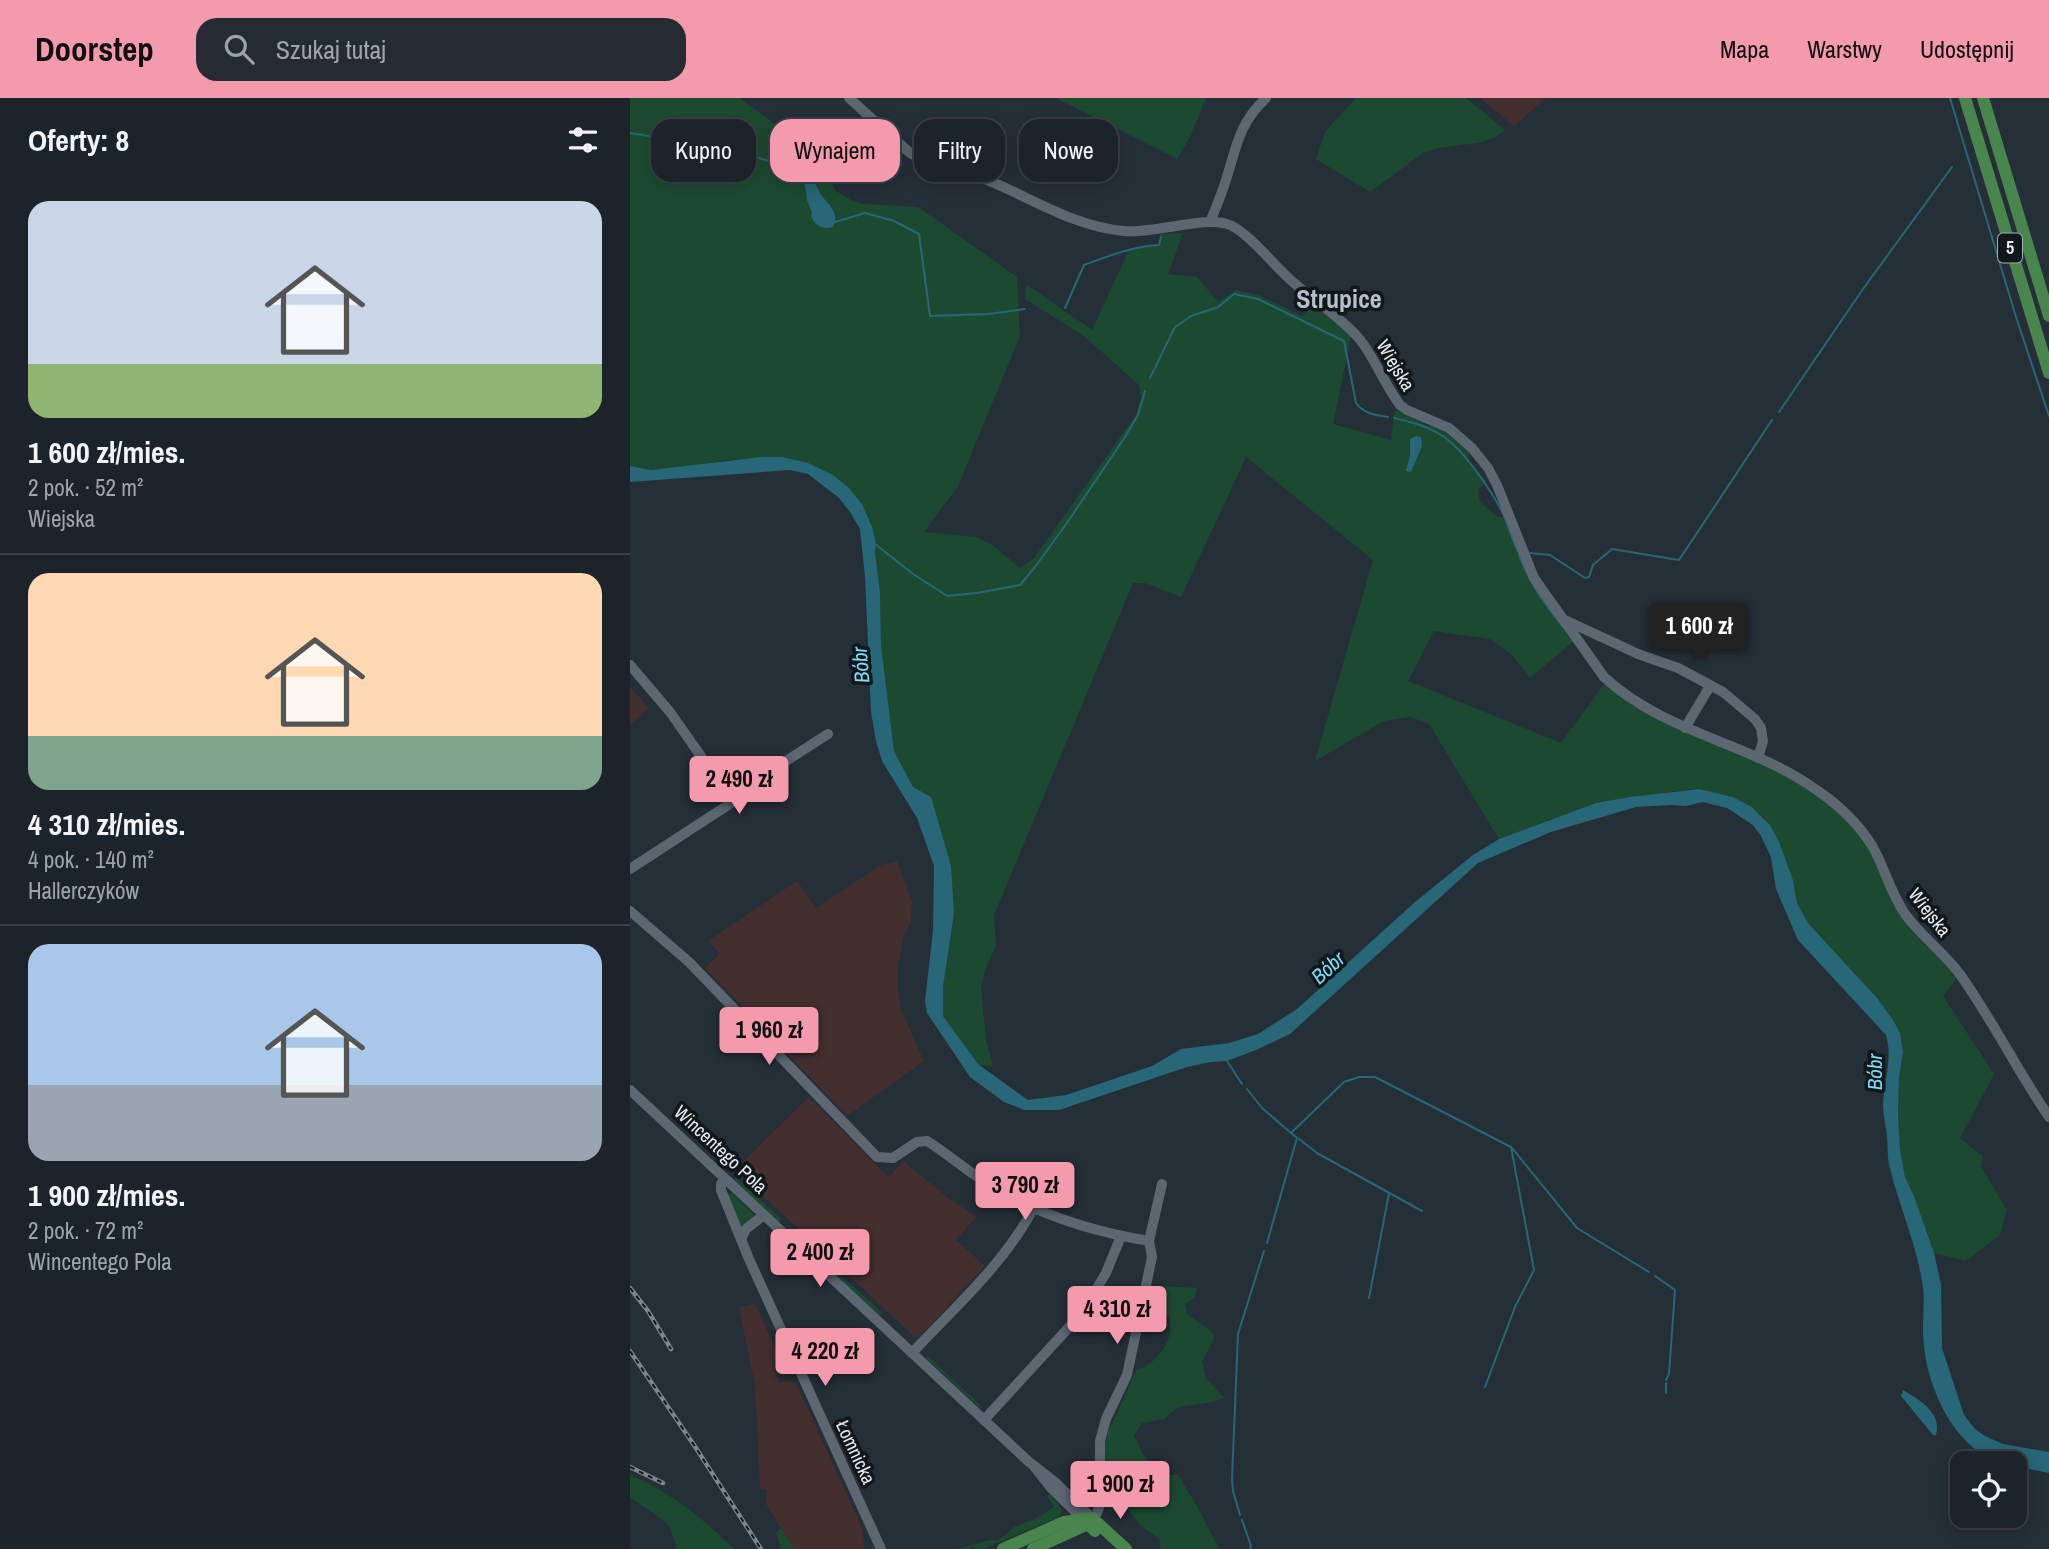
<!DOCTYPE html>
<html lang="pl">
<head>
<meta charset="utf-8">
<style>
	:root { --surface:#1c232a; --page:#252b32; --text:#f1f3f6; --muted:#a0a4a8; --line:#3a4047; --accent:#f39aac }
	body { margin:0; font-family:"Archivo Narrow",sans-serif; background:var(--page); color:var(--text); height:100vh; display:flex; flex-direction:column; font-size:26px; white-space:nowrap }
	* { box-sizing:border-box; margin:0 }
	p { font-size:23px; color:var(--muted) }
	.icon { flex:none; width:38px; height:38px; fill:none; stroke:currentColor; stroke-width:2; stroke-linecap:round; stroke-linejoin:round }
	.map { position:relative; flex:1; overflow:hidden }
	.panel { display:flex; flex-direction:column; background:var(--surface); width:630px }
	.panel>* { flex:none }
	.banner { position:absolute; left:21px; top:21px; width:665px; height:63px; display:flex; gap:14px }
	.fabs { position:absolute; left:1320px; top:1353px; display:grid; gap:14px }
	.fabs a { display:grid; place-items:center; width:77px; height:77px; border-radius:14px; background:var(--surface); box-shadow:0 4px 18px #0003,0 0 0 2px var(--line); font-size:35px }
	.price { position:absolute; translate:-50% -60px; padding:0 16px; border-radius:7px; background:var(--accent); color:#111; font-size:23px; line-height:46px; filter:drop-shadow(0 2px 4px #0008) }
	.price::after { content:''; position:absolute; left:50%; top:42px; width:21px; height:16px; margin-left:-10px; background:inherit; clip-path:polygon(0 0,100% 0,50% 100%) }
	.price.active { background:#222; color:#fff }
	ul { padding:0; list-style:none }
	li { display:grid; align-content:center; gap:14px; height:371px; padding:0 28px }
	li+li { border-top:2px solid var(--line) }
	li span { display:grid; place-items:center; height:217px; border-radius:21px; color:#555 }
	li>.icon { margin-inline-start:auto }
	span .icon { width:126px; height:126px; fill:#fffc; stroke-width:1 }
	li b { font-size:30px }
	h2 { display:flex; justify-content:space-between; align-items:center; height:84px; padding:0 28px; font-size:30px }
	.pill { padding:0 24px; border-radius:21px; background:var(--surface); box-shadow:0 4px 18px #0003,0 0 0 2px var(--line); font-size:24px; line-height:63px }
	.pill.active { background:var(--accent); color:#111 }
	header { display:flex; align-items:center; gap:42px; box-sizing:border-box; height:98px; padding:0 35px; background:var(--accent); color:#111 }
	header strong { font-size:33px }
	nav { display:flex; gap:38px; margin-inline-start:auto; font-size:24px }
	.search { width:490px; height:63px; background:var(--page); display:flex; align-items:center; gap:18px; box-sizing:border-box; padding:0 24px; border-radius:21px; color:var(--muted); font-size:26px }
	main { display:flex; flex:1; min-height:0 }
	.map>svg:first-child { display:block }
</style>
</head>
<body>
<header>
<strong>Doorstep</strong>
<div class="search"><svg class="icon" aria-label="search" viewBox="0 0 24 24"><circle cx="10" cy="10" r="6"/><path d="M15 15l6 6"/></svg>Szukaj tutaj</div>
<nav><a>Mapa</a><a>Warstwy</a><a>Udostępnij</a></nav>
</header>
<main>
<section class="panel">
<h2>Oferty: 8<svg class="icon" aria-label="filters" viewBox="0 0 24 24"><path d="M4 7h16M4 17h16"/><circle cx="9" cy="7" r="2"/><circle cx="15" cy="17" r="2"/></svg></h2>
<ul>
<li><span style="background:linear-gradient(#c9d6e8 75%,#8fb573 0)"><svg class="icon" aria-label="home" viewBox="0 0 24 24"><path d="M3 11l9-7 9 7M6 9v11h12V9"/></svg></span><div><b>1 600 zł/mies.</b><p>2 pok. · 52 m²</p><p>Wiejska</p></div></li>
<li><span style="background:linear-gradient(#ffd9b3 75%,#7fa58c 0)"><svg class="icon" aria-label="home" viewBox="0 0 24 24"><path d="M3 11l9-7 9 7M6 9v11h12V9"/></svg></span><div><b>4 310 zł/mies.</b><p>4 pok. · 140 m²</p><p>Hallerczyków</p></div></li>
<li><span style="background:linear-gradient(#a9c7e8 65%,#9aa5b1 0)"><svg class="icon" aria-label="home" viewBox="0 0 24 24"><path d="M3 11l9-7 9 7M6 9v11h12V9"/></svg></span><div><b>1 900 zł/mies.</b><p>2 pok. · 72 m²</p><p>Wincentego Pola</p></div></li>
</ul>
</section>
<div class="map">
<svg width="1419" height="1451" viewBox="0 0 1419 1451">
	<rect width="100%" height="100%" fill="#252f38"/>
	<g fill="#442f2f">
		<path d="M850 0H916L884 28Z"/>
		<path d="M0 589 19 610 0 627Z"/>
		<path d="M267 763 282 804 281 823 274 837 268 867 267 888 270 904 271 912 294 963 217 1018 75 870 90 856 78 843 167 783 186 810 251 767Z"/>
		<path d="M179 999 256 1077 260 1078 273 1063 316 1098 346 1119 326 1142 355 1168 289 1239H285L105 1072Z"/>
		<path d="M125 1206 150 1260 143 1263 149 1285 159 1282 167 1287 233 1432 234 1451H164L136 1406 137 1392 130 1390 125 1287 109 1209Z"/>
	</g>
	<g fill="#1c4a31">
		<path d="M0 0H109L167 42 173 34 206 93 223 103 233 106 288 109 387 179 390 238 328 388 294 434 346 439 361 446 390 470 404 460 506 317 511 300 509 287 454 238 395 201 396 186 462 232 499 152 514 148 529 147 530 136 553 135 538 176 567 179 588 204 606 192 628 197 672 218 682 208 713 229 721 238 703 326 761 342 764 315 766 312 771 313 796 327 811 331 840 354 838 361 857 384 848 391 850 404 867 419H876L900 480 944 543 900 580 883 558 860 541 804 533 778 583 931 645 975 585 1003 608 1019 617C1047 629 1075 641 1102 653 1148 673 1188 690 1223 728 1248 755 1253 792 1273 821 1288 844 1310 859 1327 880L1313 898 1364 976 1330 1040 1353 1059 1351 1069 1377 1112 1370 1137 1336 1163 1304 1155 1284 1098 1275 1079 1270 1052 1268 1017 1269 980 1273 954 1263 922 1248 901 1178 825 1167 805 1163 782 1134 719 1122 709 1103 699 1069 691 1053 692 966 705 869 741 799 626 781 619 754 623 685 663 743 462 616 359 551 499 515 485H503L364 817 366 848 355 872 351 889 356 942 363 968 349 967 313 918V889L324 816 283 689 264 653 251 547 250 494 245 454 246 445 232 406 152 359 96 362 57 369 21 372 0 368Z"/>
		<path d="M426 0H576L560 39 547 61Z"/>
		<path d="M726 0H836L875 32 864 40 848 45 808 50 793 55 740 94 686 61 695 34Z"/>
		<path d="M105 1079 151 1121 149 1124 105 1083Z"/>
		<path d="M102 1095 124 1117V1119L112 1128H110L97 1097Z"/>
		<path d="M203 1170 252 1215 250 1218 203 1175Z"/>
		<path d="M532 1188 567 1190 565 1199 555 1206 557 1216 583 1235 584 1242 572 1263 576 1280 594 1300 583 1304 548 1309 534 1321 512 1325 504 1337 512 1355 531 1377H548L567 1408 589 1451H531L529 1441 510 1427 496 1409 481 1414 477 1410 475 1350 478 1334 507 1271C522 1269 537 1250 540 1235 541 1231 540 1223 539 1218L512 1216 519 1189Z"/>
		<path d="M298 1258 352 1309V1310L348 1308 296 1260Z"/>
		<path d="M0 1377C41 1394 72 1420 104 1451H47L40 1429 29 1419 0 1399Z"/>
		<path d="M420 1396 431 1410V1416L427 1420 352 1451H345L343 1448 339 1451H327L360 1442 366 1443 376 1437 384 1429 407 1420 424 1409 417 1398Z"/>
		<path d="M151 1430 164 1451H151L146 1435Z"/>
	</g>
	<g fill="#276778">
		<path d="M173 73 180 75C184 82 187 90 191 97 199 107 210 115 203 129 192 132 186 128 181 119L182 114 177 102Z"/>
		<path d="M786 338 791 339 792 348 781 374 776 373 780 357V341Z"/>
		<path d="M132 359H152L178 365 203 377 219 390 232 406 242 429 246 445 245 454 250 494 251 547 264 653 283 689 301 699 321 768 324 816 313 889V918L349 967 398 1002 436 997 522 968 551 951 599 945 628 936 667 911 785 804 843 757 869 741 966 705 1000 699 1069 691 1103 699 1122 709 1140 727 1149 744 1163 782 1167 805 1178 825 1248 901 1263 922 1270 935 1273 954 1269 980 1268 1017 1270 1052 1275 1079 1284 1098 1304 1155 1311 1186 1312 1250 1334 1317 1345 1331 1355 1338 1373 1346 1419 1354V1375L1384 1368V1365C1331 1365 1298 1294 1294 1248 1291 1227 1296 1205 1292 1183 1286 1145 1269 1108 1260 1070 1257 1060 1258 1049 1257 1038 1256 1028 1253 1017 1253 1006 1254 982 1263 961 1256 937L1168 842 1146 791 1141 759 1131 738 1123 727 1097 710 1073 704 1056 708 1042 707 1006 709 921 734 848 765 660 936 626 952 597 963 581 964 557 969 429 1012H394L374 1004 340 979 297 915 295 903 303 833 304 768 287 720 252 663 246 643 241 614 235 479 230 431 220 414 209 400 178 376 160 372 0 384V368L21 372Z"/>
		<path d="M1273 1292C1290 1302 1312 1315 1306 1337H1303L1271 1298Z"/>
	</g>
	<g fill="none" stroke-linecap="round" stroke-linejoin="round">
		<g stroke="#276778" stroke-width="2">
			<path d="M1320 0 1386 219 1419 318"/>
			<path d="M0 35 98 51 152 67 160 73 174 74"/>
			<path d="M204 122 205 124 235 115 264 123 289 136 300 218 359 216 395 211"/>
			<path d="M435 210 454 167C479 158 503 148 529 147L531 139"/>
			<path d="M520 280 545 229 561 218 588 209 604 196 628 201 714 243 726 305C734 316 745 317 758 319"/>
			<path d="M1149 314 1233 191 1322 69"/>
			<path d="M764 320C780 324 798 328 811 337 834 351 864 396 875 420 880 431 883 446 889 455"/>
			<path d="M245 446 283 476 317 498 347 495 390 487 405 469 437 425 495 339 508 317 515 293"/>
			<path d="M900 455 920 457 955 480 959 479 963 467 982 451 1049 462 1142 322"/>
			<path d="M889 457C901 488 913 503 933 529"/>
			<path d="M597 963 612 986"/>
			<path d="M617 991 632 1010 667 1040 637 1145"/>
			<path d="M661 1035 714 984 729 979H745L881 1049 904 1172 885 1209 855 1289"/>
			<path d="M669 1041 687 1055 792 1113"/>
			<path d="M882 1050 947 1130 1019 1174"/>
			<path d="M1025 1178 1045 1192 1039 1276 1036 1282"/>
			<path d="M739 1200 759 1095"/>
			<path d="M1036 1285V1295"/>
			<path d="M610 1417 603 1393 602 1381 608 1236 634 1153"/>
			<path d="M612 1422 621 1448 620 1451"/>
		</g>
		<g stroke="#5c6771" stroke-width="10">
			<path d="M219 0 280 55C302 67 327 71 350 79 397 97 443 129 494 133 524 136 577 117 600 127 620 136 645 169 663 184 684 203 719 225 734 247 747 266 756 288 770 307L777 312 819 330 842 350 858 370 867 387 904 480 974 579C1037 637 1121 644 1188 693 1212 709 1236 733 1248 759 1257 779 1263 798 1275 816 1291 838 1313 854 1329 875 1362 921 1387 972 1419 1019"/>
			<path d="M580 124C585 112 590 100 594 88 606 53 607 27 636 0"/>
			<path d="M937 523 1008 556 1048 570 1093 594 1125 621 1131 630 1133 643 1128 660"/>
			<path d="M0 567 40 614 103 704"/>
			<path d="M1055 630 1080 588"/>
			<path d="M0 771 135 683 139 674 198 636"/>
			<path d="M0 813 59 864 247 1059 263 1060 287 1044 297 1043C318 1056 337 1073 358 1086 406 1116 464 1134 519 1143"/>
			<path d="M0 992 398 1363 426 1385 462 1420 458 1426 421 1390 403 1367"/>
			<path d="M95 1081 91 1086V1092L119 1161 251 1451"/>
			<path d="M111 1141 116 1131 134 1117"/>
			<path d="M282 1255C324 1210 374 1166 403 1111"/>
			<path d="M354 1322 452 1215 476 1175 491 1138"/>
			<path d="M467 1415 470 1407V1343L476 1321 497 1277 522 1159 519 1143 532 1086"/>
		</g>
		<g stroke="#48864e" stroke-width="12">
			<path d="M1335 0 1419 275"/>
			<path d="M1353 0 1419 218"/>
			<path d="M373 1451 434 1424 462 1420 496 1451"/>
			<path d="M403 1451 458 1426 465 1433"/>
		</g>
		<defs>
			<g id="rail">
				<path d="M0 1190 18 1213 41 1251"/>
				<path d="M0 1253 64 1347 131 1451"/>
				<path d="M0 1369 33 1385"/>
			</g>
		</defs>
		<use href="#rail" stroke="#7d858d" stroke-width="4.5"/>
		<use href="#rail" stroke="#12171a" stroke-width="2" stroke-dasharray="5" stroke-linecap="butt"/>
	</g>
	<g text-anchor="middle" stroke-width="7" stroke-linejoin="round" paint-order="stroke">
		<rect fill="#12171a" stroke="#a6acb1" stroke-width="2" x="1368" y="135.5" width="24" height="29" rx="5"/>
		<g font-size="18" font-weight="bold" fill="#e6ecf2">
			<text x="1380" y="156">5</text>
		</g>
		<g font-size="19" fill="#e6ecf2" stroke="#12171a">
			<text transform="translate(766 267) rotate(59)" y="7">Wiejska</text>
			<text transform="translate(1300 814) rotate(52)" y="7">Wiejska</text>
			<text transform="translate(91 1051) rotate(43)" y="7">Wincentego Pola</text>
			<text transform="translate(226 1354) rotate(65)" y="7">Łomnicka</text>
		</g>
		<g font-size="21" font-style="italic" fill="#7ddefa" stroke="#12171a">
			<text transform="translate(231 567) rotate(-95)" y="7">Bóbr</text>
			<text transform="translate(698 870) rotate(-42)" y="7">Bóbr</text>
			<text transform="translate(1245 974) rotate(-90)" y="7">Bóbr</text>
		</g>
		<g font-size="26" font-weight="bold" fill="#b4c0cb" stroke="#12171a">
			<text x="709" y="210">Strupice</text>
		</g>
	</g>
</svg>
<div class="fabs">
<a><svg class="icon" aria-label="locate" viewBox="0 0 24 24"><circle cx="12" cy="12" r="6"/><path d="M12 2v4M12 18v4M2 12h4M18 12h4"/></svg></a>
</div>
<b class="price active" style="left:1069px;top:565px">1 600 zł</b>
<b class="price" style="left:109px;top:718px">2 490 zł</b>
<b class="price" style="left:139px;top:969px">1 960 zł</b>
<b class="price" style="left:395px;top:1124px">3 790 zł</b>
<b class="price" style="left:190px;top:1191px">2 400 zł</b>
<b class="price" style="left:487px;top:1248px">4 310 zł</b>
<b class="price" style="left:195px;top:1290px">4 220 zł</b>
<b class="price" style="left:490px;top:1423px">1 900 zł</b>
<div class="banner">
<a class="pill">Kupno</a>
<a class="pill active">Wynajem</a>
<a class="pill">Filtry</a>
<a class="pill">Nowe</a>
</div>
</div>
</main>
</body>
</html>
